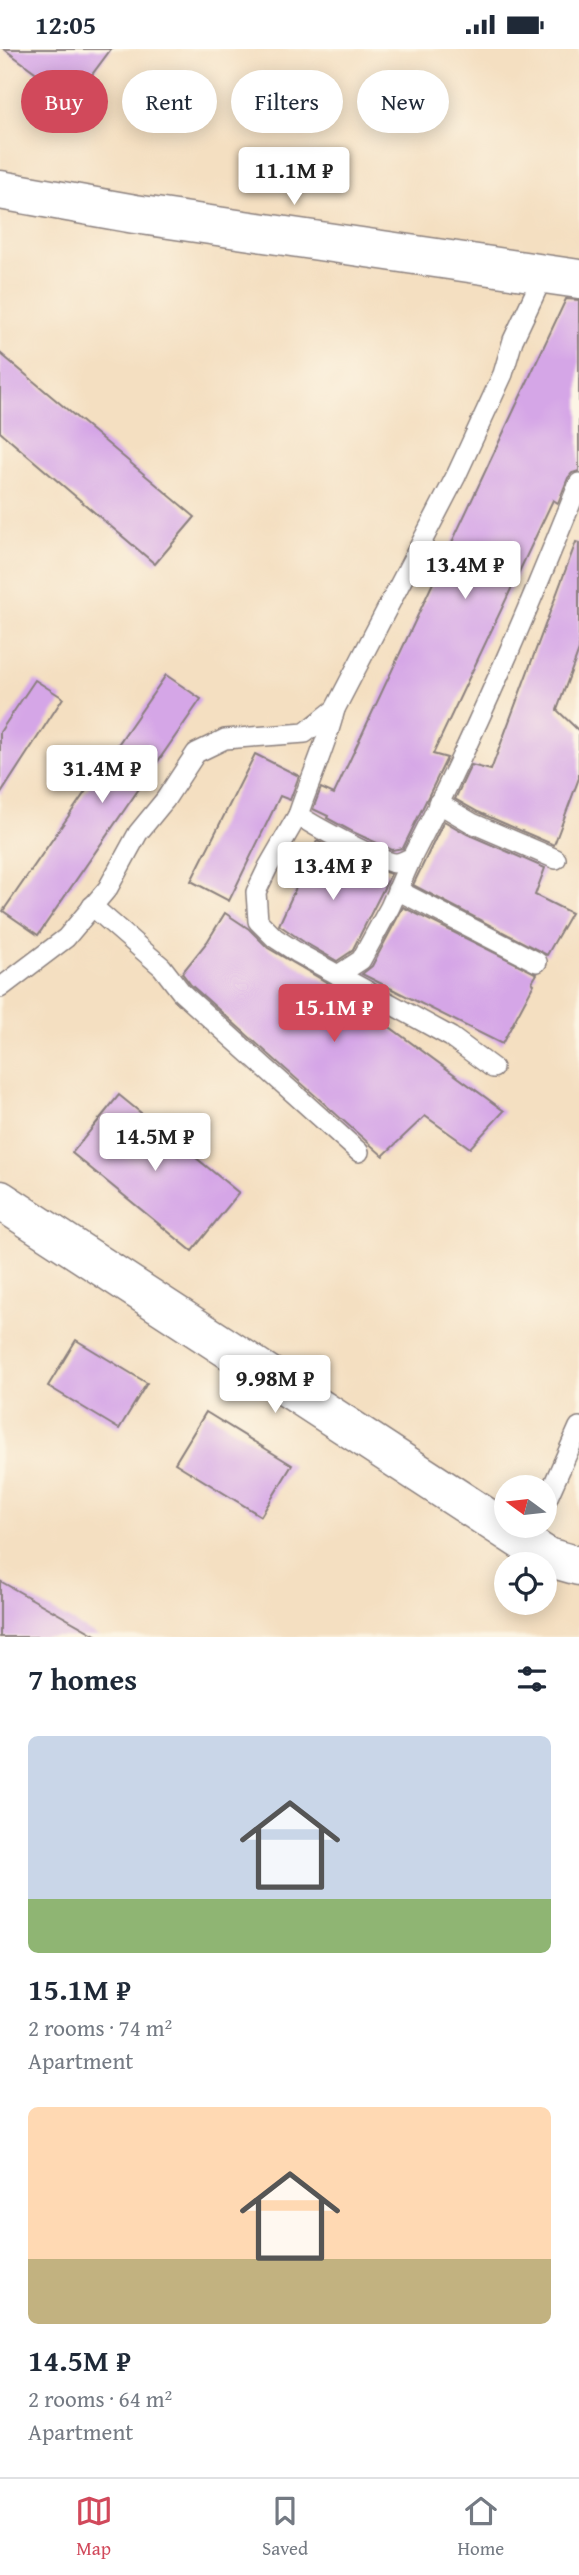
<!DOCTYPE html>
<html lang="en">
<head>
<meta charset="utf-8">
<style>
	:root { --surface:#fff; --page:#f6f6f7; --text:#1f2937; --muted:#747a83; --line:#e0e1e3; --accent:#d1495b }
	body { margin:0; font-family:"Gentium Book Plus",serif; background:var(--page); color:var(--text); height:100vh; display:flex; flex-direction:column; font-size:26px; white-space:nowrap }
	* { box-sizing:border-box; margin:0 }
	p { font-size:23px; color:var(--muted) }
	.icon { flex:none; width:38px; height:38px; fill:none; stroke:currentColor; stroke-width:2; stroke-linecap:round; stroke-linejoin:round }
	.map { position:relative; height:1588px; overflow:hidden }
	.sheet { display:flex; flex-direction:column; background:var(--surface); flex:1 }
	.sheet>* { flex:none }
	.banner { position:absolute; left:21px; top:21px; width:537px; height:63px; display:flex; gap:14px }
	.needle { width:46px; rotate:285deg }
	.buttons { position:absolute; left:494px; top:1426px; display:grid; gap:14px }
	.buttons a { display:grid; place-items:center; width:63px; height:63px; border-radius:50%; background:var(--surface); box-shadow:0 4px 18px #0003; font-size:35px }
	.price { position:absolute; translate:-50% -60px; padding:0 16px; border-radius:7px; background:#fff; color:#222; font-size:23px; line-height:46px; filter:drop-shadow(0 2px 4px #0008) }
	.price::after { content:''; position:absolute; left:50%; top:42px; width:21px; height:16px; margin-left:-10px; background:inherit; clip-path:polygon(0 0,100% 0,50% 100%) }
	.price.on { background:var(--accent); color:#fff }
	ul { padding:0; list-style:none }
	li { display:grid; align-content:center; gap:14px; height:371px; padding:0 28px }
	li span { display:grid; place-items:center; height:217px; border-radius:10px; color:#555 }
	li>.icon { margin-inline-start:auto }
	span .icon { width:126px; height:126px; fill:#fffc; stroke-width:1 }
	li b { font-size:30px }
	h2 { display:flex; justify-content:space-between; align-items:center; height:84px; padding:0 28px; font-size:30px }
	.chip { padding:0 24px; border-radius:32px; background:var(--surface); box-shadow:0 4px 18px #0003; font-size:24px; line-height:63px }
	.chip.on { background:var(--accent); color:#fff }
	.status { display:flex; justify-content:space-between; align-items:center; height:49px; padding:0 35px; background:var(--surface); direction:ltr }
	.status svg { height:19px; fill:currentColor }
	.tab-bar { display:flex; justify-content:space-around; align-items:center; height:98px; border-top:2px solid var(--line); background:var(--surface); font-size:19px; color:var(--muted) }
	.tab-bar a { display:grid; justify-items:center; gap:4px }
	.tab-bar .on { color:var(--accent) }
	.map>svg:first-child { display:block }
</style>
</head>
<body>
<div class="status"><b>12:05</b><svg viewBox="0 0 49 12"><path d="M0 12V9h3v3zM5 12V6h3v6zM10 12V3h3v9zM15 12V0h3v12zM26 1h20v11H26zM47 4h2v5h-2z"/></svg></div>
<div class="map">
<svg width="579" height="1588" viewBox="0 0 579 1588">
	<rect width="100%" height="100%" fill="#fcf5e5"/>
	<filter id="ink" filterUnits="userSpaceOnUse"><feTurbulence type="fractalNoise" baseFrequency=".0143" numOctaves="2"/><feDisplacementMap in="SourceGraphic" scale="14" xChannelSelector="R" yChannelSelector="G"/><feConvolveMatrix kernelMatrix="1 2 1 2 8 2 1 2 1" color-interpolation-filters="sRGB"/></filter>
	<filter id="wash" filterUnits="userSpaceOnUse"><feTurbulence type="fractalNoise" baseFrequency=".00686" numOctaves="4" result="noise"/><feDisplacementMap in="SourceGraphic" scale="28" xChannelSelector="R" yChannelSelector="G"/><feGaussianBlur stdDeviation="1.57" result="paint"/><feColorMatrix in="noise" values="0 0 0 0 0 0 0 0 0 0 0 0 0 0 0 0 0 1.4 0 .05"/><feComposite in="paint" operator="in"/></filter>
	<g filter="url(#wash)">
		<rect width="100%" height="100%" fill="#f4dfc1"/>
		<g id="blocks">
			<g fill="#d5a6e7">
				<path d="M4 0H111L73 51Z"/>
				<path d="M566 250 579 251V422L572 424 568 429 558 454 553 451 433 705 447 709 446 711 403 799 392 801 353 783 327 769 328 767 313 760 321 739 334 745Z"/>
				<path d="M0 304 195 468 155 515 0 383Z"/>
				<path d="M576 493 579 494V601L557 661 579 682V729L554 796 478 763 455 750 471 716 491 721Z"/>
				<path d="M166 626 201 650 38 886 3 862Z"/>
				<path d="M35 631 63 649 0 746V683Z"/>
				<path d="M255 705 299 727 290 751 280 747 229 852 191 832Z"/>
				<path d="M444 772 467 785 545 819 535 846 571 864 547 906 413 836Z"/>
				<path d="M317 792 357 813 391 825 352 902 337 912 304 893 279 876Z"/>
				<path d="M403 858 537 925 532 933 534 935 502 995 362 925 372 917Z"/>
				<path d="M225 864 249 880 268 899 338 940 504 1062 470 1099 425 1067 383 1107 191 936 182 924 207 893Z"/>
				<path d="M119 1046 239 1144 192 1202 72 1104Z"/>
				<path d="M76 1291 147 1334 119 1380 48 1337Z"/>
				<path d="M206 1363 292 1416 261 1467 175 1414Z"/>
				<path d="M0 1532 99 1588H0Z"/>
			</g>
		</g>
	</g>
	<g filter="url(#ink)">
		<use href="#blocks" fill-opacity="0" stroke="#8b807e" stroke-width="2"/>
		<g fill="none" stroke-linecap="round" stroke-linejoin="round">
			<defs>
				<g id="service">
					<path d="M335 660C326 697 310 730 298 766 312 776 382 814 396 814 401 814 408 810 412 808 475 687 528 561 579 434"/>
					<path d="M438 754 472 774 556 810"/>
					<path d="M298 766 268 818 256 843 258 872 275 889 298 904 451 988 493 1019"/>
					<path d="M397 841 537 913"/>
					<path d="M92 857 162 918 182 944 359 1103"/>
					<path d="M338 926 361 911 390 858 412 808"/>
					<path d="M0 939 66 889 108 839 138 784 165 751 196 704 225 690 305 684 335 660 456 427 503 325 513 291 544 225"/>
					<path d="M544 1457 579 1378"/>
				</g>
				<g id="tertiary">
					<path d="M0 141 135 165 579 230"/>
					<path d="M0 1151 547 1508 579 1517"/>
				</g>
			</defs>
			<use href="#service" stroke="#8b807e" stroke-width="22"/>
			<use href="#tertiary" stroke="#8b807e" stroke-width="41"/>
			<use href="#service" stroke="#fff" stroke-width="19"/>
			<use href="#tertiary" stroke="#fff" stroke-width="38"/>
		</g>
	</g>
</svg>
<div class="buttons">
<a><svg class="needle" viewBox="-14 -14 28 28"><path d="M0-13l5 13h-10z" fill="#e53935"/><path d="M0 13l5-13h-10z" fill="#747a83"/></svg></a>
<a><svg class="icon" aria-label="locate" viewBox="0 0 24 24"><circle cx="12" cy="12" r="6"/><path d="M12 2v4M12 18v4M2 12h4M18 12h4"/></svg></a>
</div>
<b class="price" style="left:294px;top:158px">11.1M ₽</b>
<b class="price" style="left:465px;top:552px">13.4M ₽</b>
<b class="price" style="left:102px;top:756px">31.4M ₽</b>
<b class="price" style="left:333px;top:853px">13.4M ₽</b>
<b class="price on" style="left:334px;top:995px">15.1M ₽</b>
<b class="price" style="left:155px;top:1124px">14.5M ₽</b>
<b class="price" style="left:275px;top:1366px">9.98M ₽</b>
<div class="banner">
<a class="chip on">Buy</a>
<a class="chip">Rent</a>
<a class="chip">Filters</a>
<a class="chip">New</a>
</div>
</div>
<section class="sheet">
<h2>7 homes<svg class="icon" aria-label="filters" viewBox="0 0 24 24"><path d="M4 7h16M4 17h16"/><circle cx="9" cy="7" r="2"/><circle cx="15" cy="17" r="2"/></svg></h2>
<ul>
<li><span style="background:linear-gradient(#c9d6e8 75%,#8fb573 0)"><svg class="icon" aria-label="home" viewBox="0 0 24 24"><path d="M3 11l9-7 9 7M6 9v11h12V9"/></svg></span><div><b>15.1M ₽</b><p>2 rooms · 74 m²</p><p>Apartment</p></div></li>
<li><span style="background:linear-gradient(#ffd9b3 70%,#c2b280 0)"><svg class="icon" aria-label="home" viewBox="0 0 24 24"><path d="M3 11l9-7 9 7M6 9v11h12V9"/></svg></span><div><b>14.5M ₽</b><p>2 rooms · 64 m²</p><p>Apartment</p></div></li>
</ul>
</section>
<nav class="tab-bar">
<a class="on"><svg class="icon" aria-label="map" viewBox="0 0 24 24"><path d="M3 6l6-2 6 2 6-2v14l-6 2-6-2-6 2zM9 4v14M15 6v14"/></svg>Map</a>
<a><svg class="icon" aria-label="saved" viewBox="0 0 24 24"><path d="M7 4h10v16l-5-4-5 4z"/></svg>Saved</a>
<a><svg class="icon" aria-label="home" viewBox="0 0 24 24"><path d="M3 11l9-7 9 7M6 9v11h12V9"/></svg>Home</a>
</nav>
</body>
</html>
